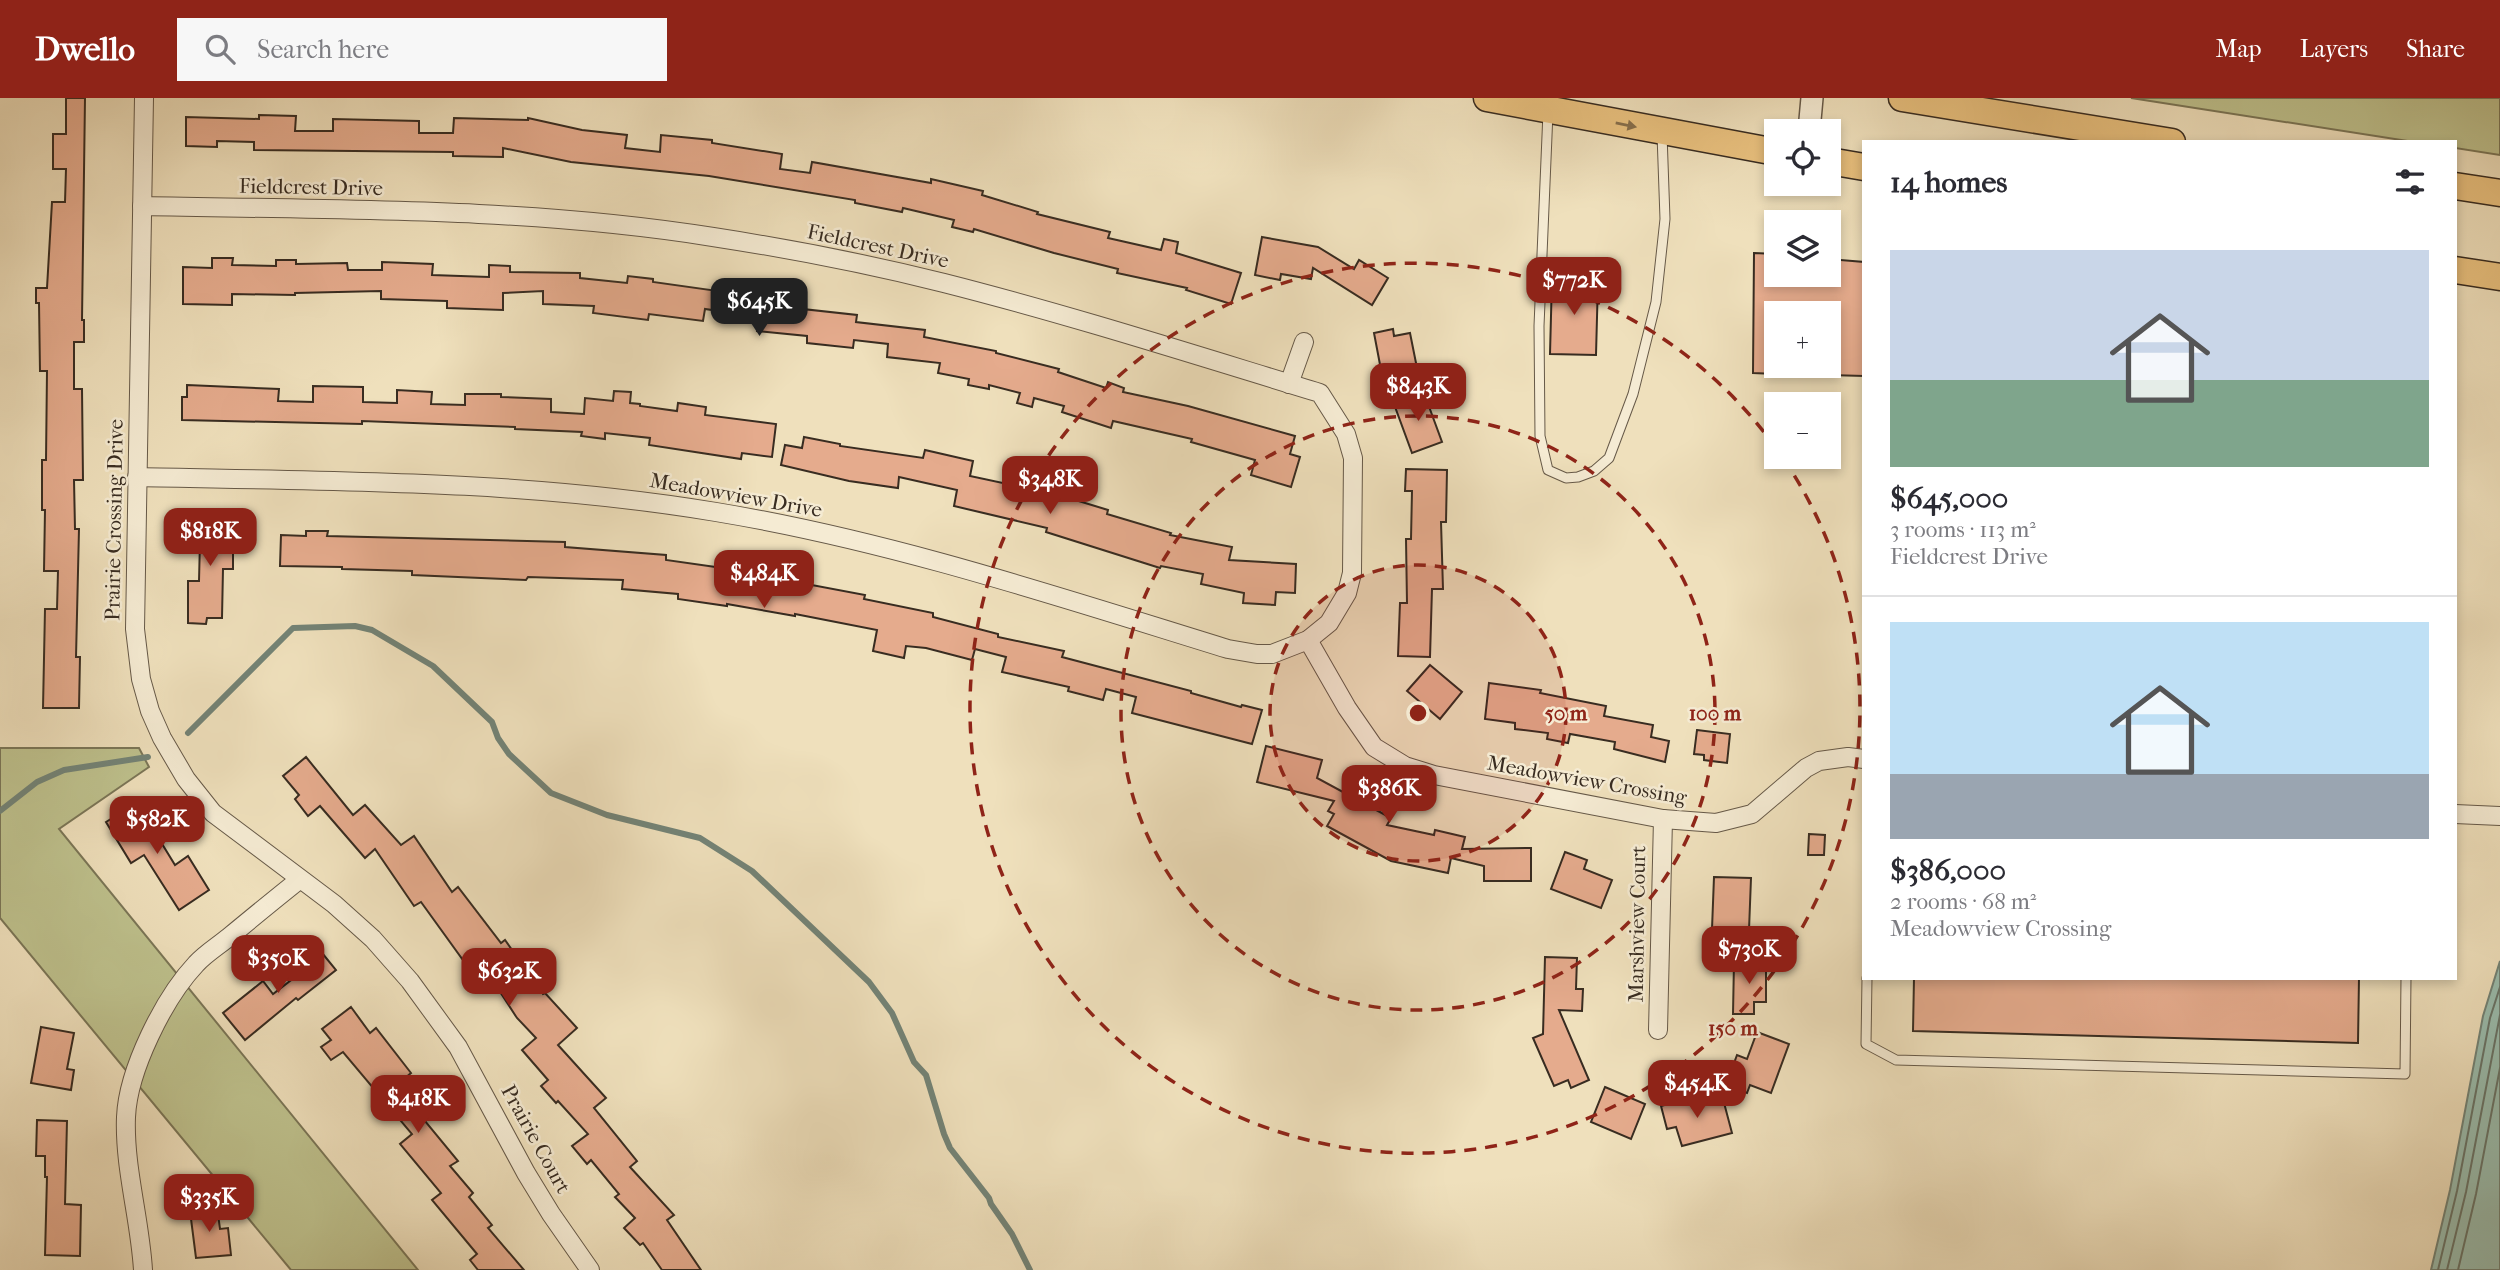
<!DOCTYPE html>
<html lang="en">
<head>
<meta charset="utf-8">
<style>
	:root { --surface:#fff; --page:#f7f7f7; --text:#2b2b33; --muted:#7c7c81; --line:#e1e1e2; --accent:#8f2418 }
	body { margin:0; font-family:"IM FELL French Canon",serif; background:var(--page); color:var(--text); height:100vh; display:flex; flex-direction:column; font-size:26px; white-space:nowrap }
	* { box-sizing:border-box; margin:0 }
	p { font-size:23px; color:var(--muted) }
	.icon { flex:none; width:38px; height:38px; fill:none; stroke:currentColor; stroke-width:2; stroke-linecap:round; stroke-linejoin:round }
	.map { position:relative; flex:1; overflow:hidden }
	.details { position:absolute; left:1862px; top:42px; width:595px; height:840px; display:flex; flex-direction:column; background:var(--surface); border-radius:0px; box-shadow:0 4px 10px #0003 }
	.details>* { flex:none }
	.tools { position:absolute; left:1764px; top:21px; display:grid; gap:14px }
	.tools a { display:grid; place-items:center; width:77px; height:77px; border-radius:0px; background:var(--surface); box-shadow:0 4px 10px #0003; font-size:35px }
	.price { position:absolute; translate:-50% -60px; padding:0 16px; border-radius:14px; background:var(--accent); color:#fff; font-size:23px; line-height:46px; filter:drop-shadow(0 2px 4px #0008) }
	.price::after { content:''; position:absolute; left:50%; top:42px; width:21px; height:16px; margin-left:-10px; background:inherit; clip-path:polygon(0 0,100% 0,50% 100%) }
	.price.on { background:#222; color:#fff }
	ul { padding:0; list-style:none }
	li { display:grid; align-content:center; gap:14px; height:371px; padding:0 28px }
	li+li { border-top:2px solid var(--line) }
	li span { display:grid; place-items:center; height:217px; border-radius:0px; color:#555 }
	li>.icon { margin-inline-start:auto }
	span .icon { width:126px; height:126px; fill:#fffc; stroke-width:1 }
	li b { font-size:30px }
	h2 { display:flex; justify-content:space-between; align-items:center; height:84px; padding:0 28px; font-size:30px }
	header { display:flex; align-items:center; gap:42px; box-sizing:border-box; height:98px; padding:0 35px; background:var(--accent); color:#fff }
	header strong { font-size:33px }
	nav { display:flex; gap:38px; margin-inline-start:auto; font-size:24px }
	.search { width:490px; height:63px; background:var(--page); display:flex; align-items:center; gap:18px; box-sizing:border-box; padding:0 24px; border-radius:0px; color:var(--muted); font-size:26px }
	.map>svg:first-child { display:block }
</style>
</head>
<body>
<header>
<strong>Dwello</strong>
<div class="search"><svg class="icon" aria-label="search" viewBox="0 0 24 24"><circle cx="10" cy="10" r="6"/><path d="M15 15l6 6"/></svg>Search here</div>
<nav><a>Map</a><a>Layers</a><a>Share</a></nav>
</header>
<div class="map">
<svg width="2500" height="1172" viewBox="0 0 2500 1172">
	<rect width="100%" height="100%" fill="#efe0bc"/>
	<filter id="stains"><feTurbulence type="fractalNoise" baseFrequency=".00286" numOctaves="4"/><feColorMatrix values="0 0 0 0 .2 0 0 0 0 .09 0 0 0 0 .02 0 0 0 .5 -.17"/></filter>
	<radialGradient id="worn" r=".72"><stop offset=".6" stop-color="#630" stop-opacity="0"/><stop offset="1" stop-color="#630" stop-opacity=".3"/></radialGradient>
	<g fill="#bec18d" stroke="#7b7657" stroke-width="2">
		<path d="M2131 0H2500V57L2455 50V44H2414Z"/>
		<path d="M0 650H139L149 669 59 731 418 1172H291L0 820Z"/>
	</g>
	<path fill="#9abdae" stroke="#738376" stroke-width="2" d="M2500 863V1172H2431L2450 1092 2483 918Z"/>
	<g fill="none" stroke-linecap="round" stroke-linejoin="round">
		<g stroke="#697468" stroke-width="2">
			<path d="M2438 1172 2457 1093 2490 920 2500 889"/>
			<path d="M2447 1172 2466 1094 2500 917"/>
			<path d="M2458 1172 2476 1096 2500 970"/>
		</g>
		<g stroke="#738376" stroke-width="6">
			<path d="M188 635 293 530 355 528 372 532 433 568 492 624 498 640 509 656 551 695 607 717 700 740 752 773 869 884 892 915 914 964 926 977 944 1036 950 1050 989 1100 991 1106 1012 1136 1030 1172"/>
			<path d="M0 713 37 684 64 672 148 659"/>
		</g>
	</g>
	<g fill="#e5ab8d" stroke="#382c21" stroke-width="2">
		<path d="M66 0H85L82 222H84V244H74V291H82L83 382H74L75 431H79L76 559H80L79 610H43L45 511H57L58 473H44L45 412H42V362H46L47 273H40L39 205H36V190H47L52 104H65L66 71H53V36H66Z"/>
		<path d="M259 17 296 18 295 33H333V21L419 23V35H453L454 20 528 22V20L582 32 627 37 625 50 660 54 661 37 712 42V45L782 56 780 71 810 75 812 64 931 85V81L983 93 982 97 1038 114 1037 116 1110 134 1108 140 1161 152 1164 141 1178 144 1176 155 1241 175 1231 206 1186 192 1187 190 1117 175 1118 171 1054 155 974 131 973 134 952 129 954 122 903 110 902 114 855 105V102L709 78 571 64 503 50V59L453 58V54L254 52V44L217 43V49L186 48V19L259 21Z"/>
		<path d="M1262 139 1318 149 1354 171 1359 162 1388 180 1372 207 1313 170 1311 181 1281 176 1280 182 1255 177Z"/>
		<path d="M1754 155 1776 156V177H1829V161L1864 164V278L1829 277V215H1776V276L1753 275Z"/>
		<path d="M212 160H233L232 167 276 168V162H296V166L347 165 348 172H382V164L433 166 432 177 489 179V167L510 168V174L580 175V180L627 185 628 178 653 181V184L725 194V196L795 204 794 210 857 217 856 224 925 232 924 239 996 253V255L1059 271 1058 274 1106 290 1108 284 1124 290 1123 294 1188 308 1295 338 1290 356 1300 359 1291 389 1251 377 1255 362 1191 344 1192 341 1113 323 1111 330 1062 314 1064 308 1034 300 1032 309 1017 305 1020 295 989 287V291L968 287 969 281 938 275 940 265 887 259 888 246 854 242 853 250 807 245V238L757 233 758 219 738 216 705 211 703 223 649 216 648 222 593 215 594 208 543 206V193L503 195V212L447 210V203L381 201V193L295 195V197L232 196V207L183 206V169L212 170Z"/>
		<path d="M1552 180 1598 182 1596 257 1550 256Z"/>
		<path d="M1393 231 1394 238 1410 235 1417 270 1382 277 1374 235Z"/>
		<path d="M187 287 279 291 278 303 313 304V288L363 289V304L397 305V292L432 294 431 306 465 307V296H501V299L551 301V314L584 316 585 300 613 303 614 293 631 294 630 305 640 306V308L677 313 678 305 706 309 705 317 776 326 772 359 742 355 741 361 649 347 650 340 605 335V341L581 338 582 334 515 331V329L362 323V326L182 322V299H187Z"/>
		<path d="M1424 295 1442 344 1412 355 1394 306Z"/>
		<path d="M804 339 840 346V348L923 360 925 352 973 363 970 378 1059 397 1108 412 1107 416 1171 435 1170 437 1232 449 1229 462 1296 466 1295 495 1276 494 1275 507 1243 505 1244 495 1201 486 1203 476 1161 468 1160 470 1046 434 1047 430 954 408 957 392 899 379 898 390 849 383 781 367 785 347 802 350Z"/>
		<path d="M1406 371 1447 372 1446 424H1441L1443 491H1432L1430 559 1398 558 1400 505H1407L1406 441H1411L1412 393H1405Z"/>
		<path d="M188 421 233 422V471H223L222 520H207L206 526 188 525V483H199L200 443H187Z"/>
		<path d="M306 433H328L327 438 565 444V449L666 457V462L751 474V472L802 481 801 485 865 497 864 501 933 515V519L998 536V539L1064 553 1062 559 1191 593V595L1241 609 1242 607 1262 612 1252 646 1132 615 1136 599 1106 591 1103 602 1068 593 1069 589 1002 574 1006 559 975 551 972 562 926 550 906 548 904 560 873 553 877 532 795 516V518L727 506V508L678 501V496L622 491 623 482 528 479 526 482 412 477V473L342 471V469L280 468 281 437 306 438Z"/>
		<path d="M1430 567 1462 594 1440 621 1407 593Z"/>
		<path d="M1489 585 1541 592 1540 595 1606 608 1604 618 1653 627 1651 639 1669 643 1665 664 1614 651 1615 644 1570 636 1568 645 1547 641 1548 635 1515 631V625L1485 621Z"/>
		<path d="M1697 632 1730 636 1727 665 1704 662V657L1694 656Z"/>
		<path d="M1266 648 1322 662 1317 680 1391 720 1387 727 1434 737 1435 732 1465 739 1462 751 1531 750V783H1484V768L1451 760 1448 775 1391 763 1327 728 1334 716 1328 713 1334 703 1257 684Z"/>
		<path d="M306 659 353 717 365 707 401 747 414 738 452 794 458 789 501 845 505 842 543 896 545 895 577 930 558 947 606 1000 594 1010 637 1063 630 1069 674 1117 667 1122 701 1172H662L643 1145 640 1147 624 1130 635 1120 615 1099 619 1096 591 1062 587 1066 572 1048 588 1036 558 1003 556 1005 541 988 548 982 522 952 536 940 517 920 491 880 481 887 421 804 414 808 375 751 365 760 320 708 308 718 295 701 299 697 283 678Z"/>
		<path d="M137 705 175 767 188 758 209 792 179 812 144 757 131 765 106 724Z"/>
		<path d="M1809 736 1825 737 1824 757H1808Z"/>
		<path d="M1565 754 1587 762 1584 771 1612 782 1601 810 1551 791Z"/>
		<path d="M1714 779 1751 780 1749 832 1712 831Z"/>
		<path d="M318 850 336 872 298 902 296 900 245 942 223 915 263 883 273 896 299 876 294 869Z"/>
		<path d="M1545 859 1577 860 1576 891H1583L1582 913 1559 912 1589 982 1571 990 1568 982 1554 988 1533 940 1543 936Z"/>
		<path d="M1734 864H1766V904H1754V916H1733Z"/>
		<path d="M1914 880H2359L2358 945 1913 933Z"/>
		<path d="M351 909 370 935 376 930 411 975 405 980 425 1003 415 1011 458 1063 450 1068 473 1095 469 1099 492 1127 488 1130 524 1172H478L470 1162 477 1156 432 1102 441 1095 400 1046 412 1036 343 954 331 962 321 949 331 942 322 931Z"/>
		<path d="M41 929 74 935 67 971 74 972 71 992 31 985Z"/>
		<path d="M1757 934 1789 946 1771 995 1750 987 1747 995 1726 987 1737 957 1747 961Z"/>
		<path d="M1605 989 1645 1006 1631 1041 1591 1024Z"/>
		<path d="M1690 1000 1692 1009 1723 1001 1732 1035 1682 1048 1676 1029 1667 1031 1661 1008Z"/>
		<path d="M37 1022 67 1023 65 1106 81 1107 80 1158 45 1157 47 1079H45V1058H36Z"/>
		<path d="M217 1109 220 1131 228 1130 231 1157 196 1160 190 1113Z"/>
	</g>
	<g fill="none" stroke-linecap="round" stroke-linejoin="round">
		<defs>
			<g id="service">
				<path d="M1548 14 1539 228 1540 338 1548 372 1566 380 1578 379 1594 373 1609 360 1633 296 1656 204 1665 121 1662 36"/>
				<path d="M1867 880 1866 946 1896 962 2405 976 2406 880"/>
			</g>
			<g id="minor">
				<path d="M144 0 135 531 141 581 150 613 162 640 186 681 213 715 334 806 373 841 410 883 458 949 526 1075 551 1116 590 1172"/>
				<path d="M1289 286 1304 244"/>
				<path d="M137 379C331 383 524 382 716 414 891 443 1059 499 1228 551L1257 556H1272L1308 542 1329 525 1347 495 1352 475 1353 360 1346 336 1320 295C1195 257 1070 217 944 185 868 166 791 151 713 139 525 109 333 112 142 108"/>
				<path d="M1308 542 1347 610 1374 649 1405 668 1434 677 1663 721 1716 725 1752 716 1806 670 1819 663 1848 659 1864 661"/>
				<path d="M2455 716 2500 718"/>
				<path d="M1658 932 1663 721"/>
				<path d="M143 1172C140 1121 124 1069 126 1019 128 972 164 900 196 866 205 856 218 848 229 839 252 820 275 801 299 782"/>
			</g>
			<path id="tertiary" d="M1809 33 1812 0"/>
			<g id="primary">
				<path d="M1487 0 1776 54"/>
				<path d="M1902 0 2172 44"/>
				<path d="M1829 63 1864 69"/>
				<path d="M2455 88 2500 95"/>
				<path d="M2455 172 2500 179"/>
			</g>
		</defs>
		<use href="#service" stroke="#665948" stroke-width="11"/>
		<use href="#minor" stroke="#665948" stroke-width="20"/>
		<use href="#tertiary" stroke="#665948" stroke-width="24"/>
		<use href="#primary" stroke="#382c21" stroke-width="29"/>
		<use href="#service" stroke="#f5ebd3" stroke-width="9"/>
		<use href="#minor" stroke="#f5ebd3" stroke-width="18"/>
		<use href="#tertiary" stroke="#f5ebd3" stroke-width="21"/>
		<use href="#primary" stroke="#e8c07e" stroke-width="26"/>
	</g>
	<defs><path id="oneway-solid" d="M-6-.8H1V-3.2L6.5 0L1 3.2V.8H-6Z" transform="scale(1.75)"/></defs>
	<use fill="#876f4b" href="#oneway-solid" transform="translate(1626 27) rotate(11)"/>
	<circle cx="1418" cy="615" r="148" fill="#8f2418" fill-opacity=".12"/>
	<g fill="none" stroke="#8f2418" stroke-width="3.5" stroke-dasharray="12 9">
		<circle cx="1418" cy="615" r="148"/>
		<circle cx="1418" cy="615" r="297"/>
		<path d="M1783 360A445 445 0 1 1 1776 350"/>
	</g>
	<g text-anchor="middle" stroke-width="5" stroke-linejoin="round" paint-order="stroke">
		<g font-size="21" fill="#382c21" stroke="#f5ebd3">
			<text transform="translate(311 89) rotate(1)" y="7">Fieldcrest Drive</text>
			<text transform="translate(878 148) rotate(12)" y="7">Fieldcrest Drive</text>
			<text transform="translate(736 397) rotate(10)" y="7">Meadowview Drive</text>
			<text transform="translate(114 422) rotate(-89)" y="7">Prairie Crossing Drive</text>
			<text transform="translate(1587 682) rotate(10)" y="7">Meadowview Crossing</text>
			<text transform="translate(1637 826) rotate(-89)" y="7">Marshview Court</text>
			<text transform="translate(536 1041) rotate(61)" y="7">Prairie Court</text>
		</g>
	</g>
	<circle cx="1418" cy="615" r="10" fill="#8f2418" stroke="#f5ebd3" stroke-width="3.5"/>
	<g font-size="21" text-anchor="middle" font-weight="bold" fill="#8f2418" stroke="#f5ebd3" stroke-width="5" stroke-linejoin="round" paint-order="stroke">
		<text x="1566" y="622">50 m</text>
		<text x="1715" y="622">100 m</text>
		<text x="1733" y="937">150 m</text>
	</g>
	<rect width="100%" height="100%" filter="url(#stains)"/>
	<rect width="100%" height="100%" fill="url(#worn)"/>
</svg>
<div class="tools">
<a><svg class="icon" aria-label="locate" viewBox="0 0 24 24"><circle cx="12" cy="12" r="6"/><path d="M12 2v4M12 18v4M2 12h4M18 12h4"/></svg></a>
<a><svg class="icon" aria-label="layers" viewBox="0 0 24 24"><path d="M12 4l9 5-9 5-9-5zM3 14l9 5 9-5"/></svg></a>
<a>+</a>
<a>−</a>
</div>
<b class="price" style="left:1574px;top:219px">$772K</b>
<b class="price on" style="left:759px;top:240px">$645K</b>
<b class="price" style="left:1418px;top:325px">$843K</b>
<b class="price" style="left:1050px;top:418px">$348K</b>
<b class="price" style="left:210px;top:470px">$818K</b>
<b class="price" style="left:764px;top:512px">$484K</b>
<b class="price" style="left:1389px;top:727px">$386K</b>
<b class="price" style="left:157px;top:758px">$582K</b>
<b class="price" style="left:1749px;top:888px">$730K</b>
<b class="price" style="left:278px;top:897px">$350K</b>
<b class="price" style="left:509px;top:910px">$632K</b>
<b class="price" style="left:1697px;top:1022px">$454K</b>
<b class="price" style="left:418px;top:1037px">$418K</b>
<b class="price" style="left:209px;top:1136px">$335K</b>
<section class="details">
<h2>14 homes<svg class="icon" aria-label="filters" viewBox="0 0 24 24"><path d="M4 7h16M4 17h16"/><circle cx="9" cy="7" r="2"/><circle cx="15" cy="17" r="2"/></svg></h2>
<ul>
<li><span style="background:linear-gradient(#c9d6e8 60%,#7fa58c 0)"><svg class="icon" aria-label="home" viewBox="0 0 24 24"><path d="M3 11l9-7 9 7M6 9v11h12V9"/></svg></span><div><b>$645,000</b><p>3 rooms · 113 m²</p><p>Fieldcrest Drive</p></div></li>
<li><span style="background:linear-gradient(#bfe0f5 70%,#9aa5b1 0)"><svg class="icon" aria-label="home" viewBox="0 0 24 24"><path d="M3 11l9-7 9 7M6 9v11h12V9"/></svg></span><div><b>$386,000</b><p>2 rooms · 68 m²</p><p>Meadowview Crossing</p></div></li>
</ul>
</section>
</div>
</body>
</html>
